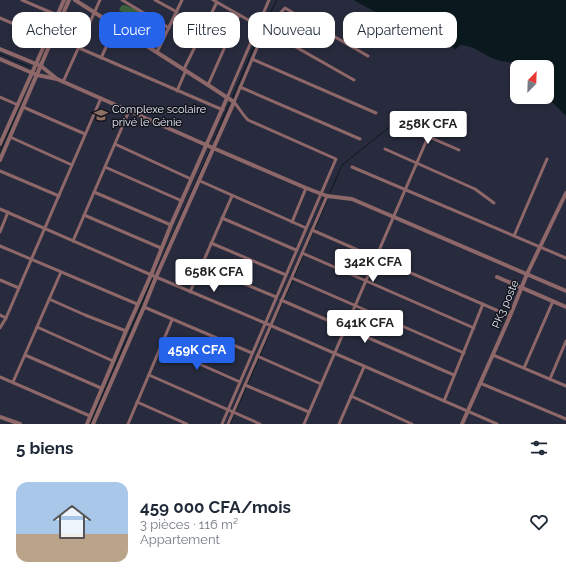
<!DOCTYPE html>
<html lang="fr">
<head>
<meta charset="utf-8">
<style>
	:root { --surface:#fff; --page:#f2f2f3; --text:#1f2937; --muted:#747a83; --line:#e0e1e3; --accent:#2563eb }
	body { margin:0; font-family:Raleway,sans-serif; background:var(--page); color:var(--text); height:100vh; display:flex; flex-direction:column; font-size:15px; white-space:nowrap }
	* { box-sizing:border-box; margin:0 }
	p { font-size:13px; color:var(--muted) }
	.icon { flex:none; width:22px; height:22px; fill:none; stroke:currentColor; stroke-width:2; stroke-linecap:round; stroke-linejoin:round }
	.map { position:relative; height:424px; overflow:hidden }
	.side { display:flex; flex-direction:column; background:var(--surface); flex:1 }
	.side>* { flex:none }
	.guide { position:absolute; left:12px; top:12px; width:542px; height:36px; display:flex; gap:8px }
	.needle { width:26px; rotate:23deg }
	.buttons { position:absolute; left:510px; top:60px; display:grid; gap:8px }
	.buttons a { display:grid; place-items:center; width:44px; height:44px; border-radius:8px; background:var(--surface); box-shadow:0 2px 6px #0003; font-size:20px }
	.price { position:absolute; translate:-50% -34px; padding:0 9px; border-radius:4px; background:#fff; color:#222; font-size:13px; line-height:26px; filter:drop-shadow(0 1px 2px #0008) }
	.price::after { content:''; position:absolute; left:50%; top:24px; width:12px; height:9px; margin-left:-6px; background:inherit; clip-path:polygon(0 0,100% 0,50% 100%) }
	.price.current { background:var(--accent); color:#fff }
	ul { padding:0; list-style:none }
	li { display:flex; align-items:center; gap:12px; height:100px; padding:0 16px }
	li+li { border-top:1px solid var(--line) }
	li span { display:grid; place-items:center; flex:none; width:112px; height:80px; border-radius:12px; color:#555 }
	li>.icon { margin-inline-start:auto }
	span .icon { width:48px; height:48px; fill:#fffc; stroke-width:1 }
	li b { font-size:17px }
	h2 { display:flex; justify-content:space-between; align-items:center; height:48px; padding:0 16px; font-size:17px }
	.chip { padding:0 14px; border-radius:12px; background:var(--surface); box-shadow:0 2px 6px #0003; font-size:14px; line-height:36px }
	.chip.current { background:var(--accent); color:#fff }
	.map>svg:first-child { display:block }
</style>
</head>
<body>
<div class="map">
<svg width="566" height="424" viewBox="0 0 566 424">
	<rect width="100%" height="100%" fill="#282b3d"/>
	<path fill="#3d613c" d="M124 5C130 7 142 11 146 17 148 22 146 21 152 25L149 29 119 10 121 6Z"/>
	<path fill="#0a191d" d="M354 0H566V116L547 97V67H521C514 61 506 63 498 60 483 56 477 46 460 45L455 50 448 40 438 33 428 30 405 27 364 6Z"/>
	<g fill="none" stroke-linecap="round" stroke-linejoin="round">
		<g stroke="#0a191d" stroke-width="1">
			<path d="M263 26 277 0"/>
			<path d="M0 54 30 67"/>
			<path d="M40 60 44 50"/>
			<path d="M232 99 262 28"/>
			<path d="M214 140 230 102"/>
			<path d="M0 152 27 88"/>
			<path d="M330 193 342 165 397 121"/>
			<path d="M315 229 327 200"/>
			<path d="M304 253 313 232"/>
			<path d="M156 272 210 150"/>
			<path d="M294 277 303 256"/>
			<path d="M273 324 293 280"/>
			<path d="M260 356 272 327"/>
			<path d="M90 424 153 278"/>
			<path d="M230 424 259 358"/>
		</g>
		<g stroke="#8e6769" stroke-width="3">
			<path d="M22 0 57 15"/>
			<path d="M122 0 169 28"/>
			<path d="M155 0 177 12"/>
			<path d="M213 0 354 80"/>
			<path d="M0 18 47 38"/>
			<path d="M79 48 223 110"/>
			<path d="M157 52 182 0"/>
			<path d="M101 58 116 26"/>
			<path d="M252 59 376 113"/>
			<path d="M184 69 217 2"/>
			<path d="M63 82 100 0"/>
			<path d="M208 85 239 15"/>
			<path d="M240 87 360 139"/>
			<path d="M177 91 186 70"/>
			<path d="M0 97 18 105"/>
			<path d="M227 98 269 0"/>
			<path d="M23 107 85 134"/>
			<path d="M404 126 459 150"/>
			<path d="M10 137 72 165"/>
			<path d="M115 144 191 179"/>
			<path d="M385 149 475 189 494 203"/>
			<path d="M105 167 182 201"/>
			<path d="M352 167 566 258"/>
			<path d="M0 171 59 196"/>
			<path d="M200 181 306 228"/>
			<path d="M94 192 171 225"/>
			<path d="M0 209 156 277 265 323 497 424"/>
			<path d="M84 215 161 248"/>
			<path d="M222 218 296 250"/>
			<path d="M292 222 306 188"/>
			<path d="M312 230 510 316"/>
			<path d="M0 232 8 212"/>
			<path d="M514 236 547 159"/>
			<path d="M73 241 129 111"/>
			<path d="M211 243 286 275"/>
			<path d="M0 246 137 304"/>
			<path d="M302 253 474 328"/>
			<path d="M201 266 276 297"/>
			<path d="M292 278 464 353"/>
			<path d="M0 280 19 288"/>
			<path d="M190 292 232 196"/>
			<path d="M49 299 85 315 126 331"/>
			<path d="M281 300 454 375"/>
			<path d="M144 307 252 353"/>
			<path d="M0 315 6 318"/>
			<path d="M37 327 113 361"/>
			<path d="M0 328 6 318 101 98"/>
			<path d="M161 347 240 382"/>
			<path d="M25 355 101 388"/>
			<path d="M493 355 566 386"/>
			<path d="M257 356 321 384"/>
			<path d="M524 368 553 301"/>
			<path d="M149 375 260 424"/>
			<path d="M0 377 90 416"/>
			<path d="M550 379 566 341"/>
			<path d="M13 382 61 272"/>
			<path d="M480 383 566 419"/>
			<path d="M245 385 309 412"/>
			<path d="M351 396 412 424"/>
			<path d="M444 401 483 304"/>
			<path d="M137 402 187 424"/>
			<path d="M128 424 172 320"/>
			<path d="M222 424 336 159 248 120C243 115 239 108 234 102L265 29 285 8 368 56"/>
			<path d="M228 424 327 196"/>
			<path d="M304 424 428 137"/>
			<path d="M339 424 364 367"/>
		</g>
		<g stroke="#8e6769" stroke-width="4">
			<path d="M75 0 208 85 234 102 156 277 144 307 93 424"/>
			<path d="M0 49 41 66 57 79"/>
			<path d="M0 59 37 75 57 79 213 148 306 188 327 196 352 199 566 291"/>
			<path d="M0 144 36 64 64 0"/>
			<path d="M0 160 69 0"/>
			<path d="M497 277 566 307"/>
			<path d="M0 417 20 424"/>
			<path d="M87 424 126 331 151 275 171 225 227 98"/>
			<path d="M462 424 510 316 527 274 566 193"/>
		</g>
	</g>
	<defs>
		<symbol id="school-bare" viewBox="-9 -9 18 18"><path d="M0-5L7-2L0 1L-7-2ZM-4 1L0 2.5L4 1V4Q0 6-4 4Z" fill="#8d6e63" stroke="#13151d" stroke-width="2.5" paint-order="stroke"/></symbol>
	</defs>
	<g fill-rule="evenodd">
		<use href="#school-bare" x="91" y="105" width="20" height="20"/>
	</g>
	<g text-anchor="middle" stroke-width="3" stroke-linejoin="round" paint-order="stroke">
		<g font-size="11" fill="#e7eaf6" stroke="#13151d" text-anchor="start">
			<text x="112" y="113">Complexe scolaire<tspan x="112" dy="13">privé le Génie</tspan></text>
		</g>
		<g font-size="11" fill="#e7eaf6" stroke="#13151d">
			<text transform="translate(505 304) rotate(-67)" y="4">PK3 poste</text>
		</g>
	</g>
</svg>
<div class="buttons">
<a><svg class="needle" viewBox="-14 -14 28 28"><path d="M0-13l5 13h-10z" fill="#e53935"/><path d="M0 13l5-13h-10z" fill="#747a83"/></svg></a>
</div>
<b class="price" style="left:428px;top:145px">258K CFA</b>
<b class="price" style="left:373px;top:283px">342K CFA</b>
<b class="price" style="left:214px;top:293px">658K CFA</b>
<b class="price" style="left:365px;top:344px">641K CFA</b>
<b class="price current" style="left:197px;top:371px">459K CFA</b>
<div class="guide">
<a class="chip">Acheter</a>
<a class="chip current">Louer</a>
<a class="chip">Filtres</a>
<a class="chip">Nouveau</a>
<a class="chip">Appartement</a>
</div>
</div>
<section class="side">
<h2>5 biens<svg class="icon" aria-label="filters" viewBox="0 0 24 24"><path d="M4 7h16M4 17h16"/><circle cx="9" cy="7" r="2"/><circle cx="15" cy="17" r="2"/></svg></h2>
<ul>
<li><span style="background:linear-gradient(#a9c7e8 65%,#b9a48a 0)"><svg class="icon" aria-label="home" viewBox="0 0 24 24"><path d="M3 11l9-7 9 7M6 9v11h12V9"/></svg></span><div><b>459 000 CFA/mois</b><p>3 pièces · 116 m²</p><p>Appartement</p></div><svg class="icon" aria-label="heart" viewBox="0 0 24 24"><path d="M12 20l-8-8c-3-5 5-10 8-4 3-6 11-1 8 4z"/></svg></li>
</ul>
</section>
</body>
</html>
